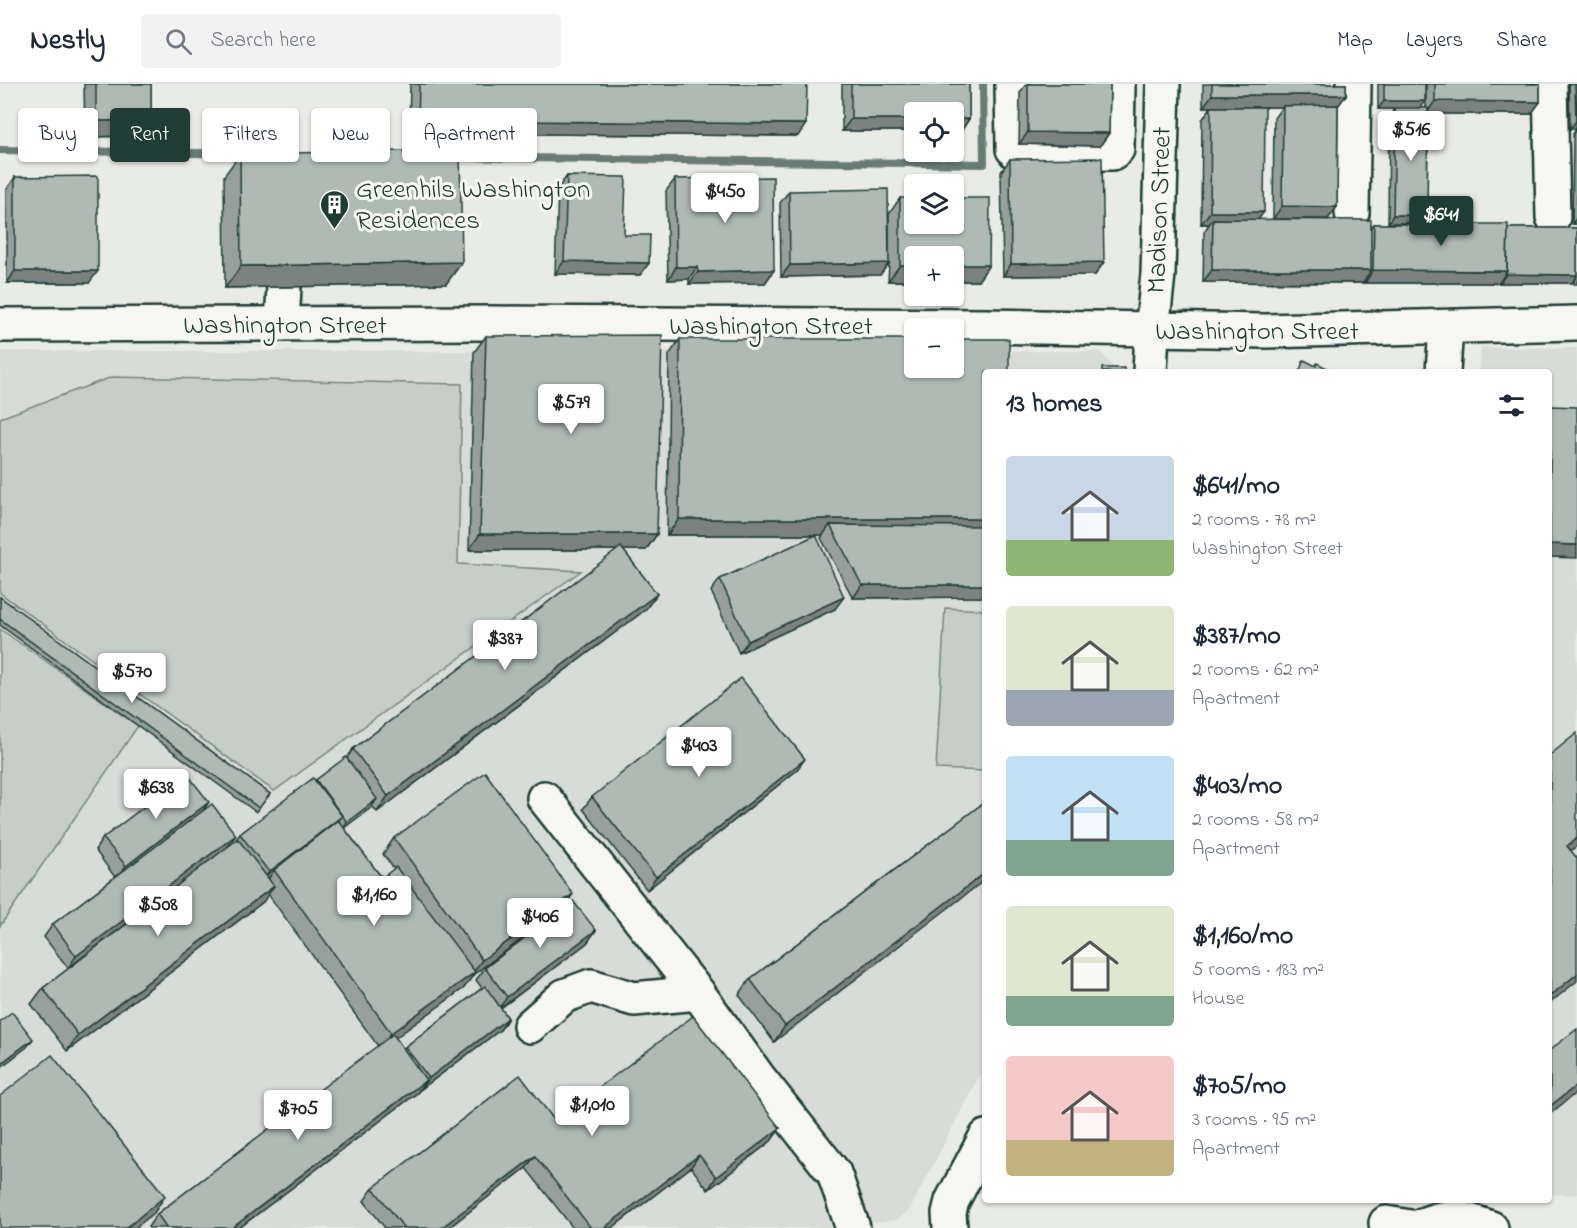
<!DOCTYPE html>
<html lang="en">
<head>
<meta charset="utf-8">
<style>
	:root { --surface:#fff; --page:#f2f2f3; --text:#1f2937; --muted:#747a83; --line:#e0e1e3; --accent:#1f3d34 }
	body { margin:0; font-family:"Indie Flower",sans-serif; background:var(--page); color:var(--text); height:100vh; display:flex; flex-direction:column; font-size:22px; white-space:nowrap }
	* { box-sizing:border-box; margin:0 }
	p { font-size:20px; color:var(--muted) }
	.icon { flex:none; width:33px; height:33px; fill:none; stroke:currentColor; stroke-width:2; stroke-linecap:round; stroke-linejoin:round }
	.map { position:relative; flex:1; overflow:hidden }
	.details { position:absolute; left:982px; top:285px; width:570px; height:834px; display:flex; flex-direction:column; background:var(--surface); border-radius:6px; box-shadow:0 2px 4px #0004 }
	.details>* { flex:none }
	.hud { position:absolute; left:18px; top:24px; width:570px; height:54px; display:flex; gap:12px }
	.buttons { position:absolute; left:904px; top:18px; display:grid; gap:12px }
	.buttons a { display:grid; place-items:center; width:60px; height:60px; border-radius:6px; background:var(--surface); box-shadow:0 2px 4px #0004; font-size:30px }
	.price { position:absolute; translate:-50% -51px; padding:0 14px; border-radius:6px; background:#fff; color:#222; font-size:20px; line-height:39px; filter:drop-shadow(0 2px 3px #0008) }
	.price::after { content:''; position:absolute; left:50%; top:36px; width:18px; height:14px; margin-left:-9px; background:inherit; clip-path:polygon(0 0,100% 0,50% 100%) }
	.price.current { background:var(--accent); color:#fff }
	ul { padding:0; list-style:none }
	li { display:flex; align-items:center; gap:18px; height:150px; padding:0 24px }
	li span { display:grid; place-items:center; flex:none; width:168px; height:120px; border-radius:6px; color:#555 }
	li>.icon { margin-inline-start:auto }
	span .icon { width:72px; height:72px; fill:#fffc; stroke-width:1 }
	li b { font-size:26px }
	h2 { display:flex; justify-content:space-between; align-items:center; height:72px; padding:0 24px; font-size:26px }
	.pill { padding:0 21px; border-radius:6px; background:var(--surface); box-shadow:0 2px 4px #0004; font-size:21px; line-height:54px }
	.pill.current { background:var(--accent); color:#fff }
	header { display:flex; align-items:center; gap:36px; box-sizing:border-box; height:84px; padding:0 30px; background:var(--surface); border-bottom:2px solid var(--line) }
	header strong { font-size:28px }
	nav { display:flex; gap:33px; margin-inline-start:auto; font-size:21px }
	.search { width:420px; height:54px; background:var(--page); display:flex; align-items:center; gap:15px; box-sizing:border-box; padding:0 21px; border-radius:6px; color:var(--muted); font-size:22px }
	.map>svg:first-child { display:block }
</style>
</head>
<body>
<header>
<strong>Nestly</strong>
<div class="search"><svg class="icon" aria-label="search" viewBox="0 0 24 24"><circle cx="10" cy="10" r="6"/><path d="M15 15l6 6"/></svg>Search here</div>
<nav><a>Map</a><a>Layers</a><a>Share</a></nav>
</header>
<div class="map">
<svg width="1577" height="1144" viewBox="0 0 1577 1144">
	<rect width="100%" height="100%" fill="#e9ebe7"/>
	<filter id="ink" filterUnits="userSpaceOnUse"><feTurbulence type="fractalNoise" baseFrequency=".0167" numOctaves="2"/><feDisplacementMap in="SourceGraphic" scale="12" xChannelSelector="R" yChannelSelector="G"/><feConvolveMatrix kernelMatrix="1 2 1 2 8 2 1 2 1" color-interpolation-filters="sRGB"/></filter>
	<g filter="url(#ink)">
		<g fill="#d8dcd8">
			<path d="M1481 263 1577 264V1111L1550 1110V288H1480Z"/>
			<path d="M0 267H915V284H954V267H1100L1117 288H986L985 981 909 1127 897 1136 838 1144H0Z"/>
		</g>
		<g fill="#c7cec9" stroke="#73867e" stroke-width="1.5">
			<path d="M112 293 462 300 458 480 581 487 274 707 0 509V334Z"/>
			<path d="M945 524 985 526V687L936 685Z"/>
			<path d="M0 545 138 642 0 842Z"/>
		</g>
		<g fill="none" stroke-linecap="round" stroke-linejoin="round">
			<g stroke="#687c75" stroke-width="8">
				<path d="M0 66 256 70"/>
				<path d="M449 73 984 80 983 0"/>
			</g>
			<defs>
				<g id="minor">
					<path d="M1012 0 1013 65 1017 70 1112 69 1117 65 1118 0"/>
					<path d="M1550 0 1553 133"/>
					<path d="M1352 129 1354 0"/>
					<path d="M282 240 284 203"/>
					<path d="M0 241 492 239 986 242 1265 247 1577 239"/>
					<path d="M1150 288 1152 247 1158 190 1163 0"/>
					<path d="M1443 288 1446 243"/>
					<path d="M544 714 698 909 759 994 834 1089 853 1144"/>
					<path d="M530 942 564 912 591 902 634 915 698 909"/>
					<path d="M1386 1139 1416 1144"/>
					<path d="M950 1144 949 1129 952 1117 986 1053"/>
					<path d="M1415 1144C1450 1129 1456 1132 1491 1144"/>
				</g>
			</defs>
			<use href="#minor" stroke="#1f3d34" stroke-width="38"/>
			<use href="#minor" stroke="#f6f6f2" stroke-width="33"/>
		</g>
		<g fill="#97a09c" stroke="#1f3d34" stroke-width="1.5" fill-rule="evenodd">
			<path d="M84 0H151V36L140 52 85 53Z"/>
			<path d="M410 0H807L798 52 409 49Z"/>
			<path d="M842 0H969V35L961 47H954V28H915V47H842Z"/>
			<path d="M1026 0H1110L1109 49 1100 62 1019 60 1020 9Z"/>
			<path d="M1203 0H1346V11L1338 22 1337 123 1328 135H1273L1274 34 1282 23H1203Z"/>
			<path d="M1378 0H1425L1420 24H1426V0H1540V18L1531 30H1428L1427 131 1421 139H1388L1389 33 1394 25H1378Z"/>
			<path d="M1569 0H1577V140H1572L1573 50 1576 45H1570Z"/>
			<path d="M1211 23 1259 136 1371 143 1374 140 1508 144H1577V200H1574V196L1572 199H1500V197L1499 199H1365V196L1363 199 1203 198 1204 148 1209 140H1201L1202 36Z"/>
			<path d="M240 70 462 178 446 200 225 204 224 92Z"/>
			<path d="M1010 75 1104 178 1095 191 1003 192 1001 88Z"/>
			<path d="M567 92 624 151 649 179 640 191 555 190 558 104Z"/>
			<path d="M15 93 89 199H7V105Z"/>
			<path d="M675 95 774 186 765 199 689 200V195L668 196 666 107Z"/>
			<path d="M789 107 889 166V130L900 114 989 181 978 197H954V172H915V197H888L889 179 880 191 781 193 780 119Z"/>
			<path d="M486 252 657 450 646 466H623L657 510 645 526 377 728 372 722 344 744 382 794 394 785 383 770 394 754 563 825 596 846 587 859 501 924 508 934 500 946 420 1006V1005L417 1009 239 1144H149L148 1143 157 1130 378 962 268 810 263 818 67 967 31 920 43 904 186 795 68 884 44 853 53 840 115 793 95 766 103 754 204 726 236 751 227 763 234 758 240 750 347 674 353 665 618 466H469L474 268ZM544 839 485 884 476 896 482 904 405 963 403 965 395 953 464 904 474 890Z"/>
			<path d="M680 255 986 513 853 514 821 454 823 451H816L835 525 739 569 711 507 720 495 816 451H667L669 271Z"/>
			<path d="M0 513 270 710 256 728 0 541Z"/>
			<path d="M796 687 647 806 583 725 592 713Z"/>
			<path d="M986 717 774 958 739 911 750 895Z"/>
			<path d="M555 1037 780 1044 771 1057 708 1106 691 1083 612 1144H573L526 1084 448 1144H385L364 1117 373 1104Z"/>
		</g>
		<g fill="#7b827f" stroke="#1f3d34" stroke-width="1.5">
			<path d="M1212 11H1346L1337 23 1283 22 1282 23H1203Z"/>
			<path d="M1384 17H1425L1419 25H1378Z"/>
			<path d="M1435 17 1540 18 1531 30H1426Z"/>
			<path d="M851 35H915V47H842Z"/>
			<path d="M954 35H969L961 47H954Z"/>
			<path d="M151 36 140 52 85 53 96 37Z"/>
			<path d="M418 36 806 40 798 52 409 49Z"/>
			<path d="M1576 37H1577L1576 45H1570Z"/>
			<path d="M1028 48 1109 49 1100 62 1019 60Z"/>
			<path d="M1282 122 1337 123 1328 135H1273Z"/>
			<path d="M1210 128H1264L1255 140 1213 135 1209 140H1201Z"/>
			<path d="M1393 131H1427L1421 139H1388Z"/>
			<path d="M1577 133V140H1572Z"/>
			<path d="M564 177 649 179 640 191 555 190Z"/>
			<path d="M462 178 446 200 225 204 241 182Z"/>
			<path d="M1104 178 1095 191 1003 192 1011 180Z"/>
			<path d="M889 179 880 191 781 193 790 181Z"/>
			<path d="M900 181H915V197H888Z"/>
			<path d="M954 181H989L978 197H954Z"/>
			<path d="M676 183H697L689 195 668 196Z"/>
			<path d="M774 186 765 199 689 200 698 188Z"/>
			<path d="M1212 186H1371L1363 199 1203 198Z"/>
			<path d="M1373 186 1507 187 1499 199H1365Z"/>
			<path d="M15 187H98L89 199H7Z"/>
			<path d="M1506 190 1577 191V192L1572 199H1500Z"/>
			<path d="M679 435H986V451L830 441 823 451H667Z"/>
			<path d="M480 450H657L646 466H469Z"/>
			<path d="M1550 460 1577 461V474L1550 473Z"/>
			<path d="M862 501H986V513L853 514Z"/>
			<path d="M657 510 645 526 377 728 388 712Z"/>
			<path d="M844 513 835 525 739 569 748 557Z"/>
			<path d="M805 675 796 687 647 806 656 793Z"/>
			<path d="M377 715 371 724 341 746 347 738Z"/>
			<path d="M209 718 200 731 117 795 126 782Z"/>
			<path d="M342 732 333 745 274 786 269 794 260 800 269 788Z"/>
			<path d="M236 751 227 764 68 884 76 872Z"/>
			<path d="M1577 754V762L1556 778 1567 762Z"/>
			<path d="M986 788V795L774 958 785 942Z"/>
			<path d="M274 802 263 818 67 967 78 951Z"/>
			<path d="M573 810 562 826 474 890 464 904 380 965 391 949 472 890 482 876Z"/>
			<path d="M596 846 587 859 498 926 507 913Z"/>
			<path d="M1577 890V897L1550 919V912Z"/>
			<path d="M508 934 500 946 420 1006 429 994Z"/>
			<path d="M33 955 27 963 0 984V980Z"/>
			<path d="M426 996 417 1009 239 1144H232Z"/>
			<path d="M1577 1001V1008L1550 1030V1022Z"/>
			<path d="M780 1044 771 1057 708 1106 716 1093Z"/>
			<path d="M699 1071 691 1083 612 1144H604Z"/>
			<path d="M535 1072 526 1084 448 1144H441Z"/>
			<path d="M165 1112 154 1129 135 1144H126Z"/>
		</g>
		<g fill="#b0bab5" stroke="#1f3d34" stroke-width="1.5">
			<path d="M96 0H151V36L96 37Z"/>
			<path d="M419 0H807L806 40 418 36Z"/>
			<path d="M851 0H969V35H954V28H915V35H851Z"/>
			<path d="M1028 0H1110L1109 49 1028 48Z"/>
			<rect x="1212" y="0" width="134" height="11"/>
			<rect x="1384" y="0" width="41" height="17"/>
			<path d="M1435 0H1540V18L1435 17Z"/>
			<path d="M1575 0H1577V37H1576Z"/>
			<path d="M1338 21 1337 123 1282 122 1283 22Z"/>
			<path d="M1211 23H1265L1264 128H1210Z"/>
			<path d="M1395 24H1428L1427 131H1393Z"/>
			<path d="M460 66 462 178 241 182 240 70Z"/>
			<path d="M1102 74 1104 178 1011 180 1010 75Z"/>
			<path d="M98 92V187H15V93Z"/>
			<path d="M567 92 626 93 624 151H650L649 179 564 177Z"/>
			<path d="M773 93 774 186 698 188 697 183H676L675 95Z"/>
			<path d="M888 105 889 179 790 181 789 107Z"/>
			<path d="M900 114H915V140H954V114H990L989 181H954V172H915V181H900Z"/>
			<path d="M1213 135 1371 136V186H1212Z"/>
			<path d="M1374 140H1508L1507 187 1373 186Z"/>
			<path d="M1508 144H1577V191L1506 190 1507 187Z"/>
			<path d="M662 251 657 450H480L486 252Z"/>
			<path d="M680 255H915V284H954V255H1009V288H986V435H679Z"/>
			<path d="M1304 276 1316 282 1317 279 1335 288H1299Z"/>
			<rect x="1102" y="284" width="22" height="4"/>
			<path d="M1550 322 1577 323V461L1550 460Z"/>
			<path d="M830 441 986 442V501H862Z"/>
			<path d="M816 451 844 513 748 557 720 495Z"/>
			<path d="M621 463 657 510 388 712 353 665Z"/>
			<path d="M0 513 270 710 259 724 0 535Z"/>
			<path d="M741 594 805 675 656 793 592 713Z"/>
			<path d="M1577 649V754L1567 762 1577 774V890L1550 912V671Z"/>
			<path d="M346 673 377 715 347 738 316 696Z"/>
			<path d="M485 688 573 810 482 876 394 754Z"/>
			<path d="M187 690 209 718 126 782 103 754Z"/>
			<path d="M313 694 342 732 269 788 240 750Z"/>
			<path d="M986 717V788L785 942 750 895Z"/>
			<path d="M212 720 236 751 76 872 53 840Z"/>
			<path d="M338 736 382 794 396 783 475 888 391 949 274 786Z"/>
			<path d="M238 755 274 802 78 951 43 904Z"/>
			<path d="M573 817 596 846 507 913 485 884Z"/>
			<path d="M485 902 508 934 429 994 405 963Z"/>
			<path d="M12 928 33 955 0 980V937Z"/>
			<path d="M693 932 780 1044 716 1093 699 1071 604 1144H591L535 1072 441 1144H404L373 1104 520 991 555 1037Z"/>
			<path d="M1577 945V1001L1550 1022V966Z"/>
			<path d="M393 950 426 996 232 1144H167L157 1130Z"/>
			<path d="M52 971 165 1112 126 1144H0V1012Z"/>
		</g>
	</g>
	<defs>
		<symbol id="building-pin" viewBox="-11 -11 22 30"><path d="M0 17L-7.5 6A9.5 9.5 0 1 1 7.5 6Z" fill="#1f3d34" stroke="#f6f6f2"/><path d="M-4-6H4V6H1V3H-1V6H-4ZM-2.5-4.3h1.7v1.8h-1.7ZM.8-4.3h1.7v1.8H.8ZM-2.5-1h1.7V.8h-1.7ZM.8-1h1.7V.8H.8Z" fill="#fff"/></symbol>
	</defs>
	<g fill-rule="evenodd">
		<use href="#building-pin" x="318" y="104" width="33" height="45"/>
	</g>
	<g text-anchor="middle" stroke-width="6" stroke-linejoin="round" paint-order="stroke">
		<g font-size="27" fill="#1f3d34" stroke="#f6f6f2" text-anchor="start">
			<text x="356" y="113">Greenhils Washington<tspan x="356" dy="31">Residences</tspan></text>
		</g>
		<g font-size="27" fill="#1f3d34" stroke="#f6f6f2">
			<text transform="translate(1158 126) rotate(-88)" y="9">Madison Street</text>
			<text x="285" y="249">Washington Street</text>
			<text x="771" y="250">Washington Street</text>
			<text x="1257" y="255">Washington Street</text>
		</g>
	</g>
</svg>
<div class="buttons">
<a><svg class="icon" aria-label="locate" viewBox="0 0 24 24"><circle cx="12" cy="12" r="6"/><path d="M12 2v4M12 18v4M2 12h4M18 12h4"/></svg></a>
<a><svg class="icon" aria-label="layers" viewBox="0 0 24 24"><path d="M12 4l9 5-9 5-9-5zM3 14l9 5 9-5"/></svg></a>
<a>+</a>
<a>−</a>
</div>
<b class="price" style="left:1411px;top:78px">$516</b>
<b class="price" style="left:725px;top:140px">$450</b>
<b class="price current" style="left:1441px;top:163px">$641</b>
<b class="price" style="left:571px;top:351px">$579</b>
<b class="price" style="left:505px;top:587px">$387</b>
<b class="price" style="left:132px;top:620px">$570</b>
<b class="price" style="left:699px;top:694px">$403</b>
<b class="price" style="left:156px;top:736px">$638</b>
<b class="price" style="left:374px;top:843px">$1,160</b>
<b class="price" style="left:158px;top:853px">$508</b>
<b class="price" style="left:540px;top:865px">$406</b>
<b class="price" style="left:592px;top:1053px">$1,010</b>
<b class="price" style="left:298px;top:1057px">$705</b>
<div class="hud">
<a class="pill">Buy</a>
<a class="pill current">Rent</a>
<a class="pill">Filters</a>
<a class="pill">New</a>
<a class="pill">Apartment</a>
</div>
<section class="details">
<h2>13 homes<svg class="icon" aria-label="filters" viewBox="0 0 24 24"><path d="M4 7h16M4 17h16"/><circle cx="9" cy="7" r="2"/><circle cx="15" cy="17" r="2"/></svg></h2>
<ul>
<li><span style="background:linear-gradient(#c9d6e8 70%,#8fb573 0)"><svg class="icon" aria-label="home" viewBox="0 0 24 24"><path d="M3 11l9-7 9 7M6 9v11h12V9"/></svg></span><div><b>$641/mo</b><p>2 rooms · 78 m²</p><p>Washington Street</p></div></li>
<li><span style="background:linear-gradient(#dfe7d0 70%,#9aa5b1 0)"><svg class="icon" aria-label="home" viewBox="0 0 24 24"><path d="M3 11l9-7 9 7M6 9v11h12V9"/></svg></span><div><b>$387/mo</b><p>2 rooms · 62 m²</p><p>Apartment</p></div></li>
<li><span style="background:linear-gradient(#bfe0f5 70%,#7fa58c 0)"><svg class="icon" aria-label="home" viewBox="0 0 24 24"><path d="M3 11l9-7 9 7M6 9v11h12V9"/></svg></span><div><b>$403/mo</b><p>2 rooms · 58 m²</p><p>Apartment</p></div></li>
<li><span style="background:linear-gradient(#dfe7d0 75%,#7fa58c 0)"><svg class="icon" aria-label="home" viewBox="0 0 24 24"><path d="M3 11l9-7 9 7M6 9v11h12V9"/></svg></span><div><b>$1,160/mo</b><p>5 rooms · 183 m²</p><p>House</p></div></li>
<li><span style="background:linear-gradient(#f6c9c9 70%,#c2b280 0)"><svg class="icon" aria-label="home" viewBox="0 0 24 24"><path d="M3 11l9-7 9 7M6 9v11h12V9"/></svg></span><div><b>$705/mo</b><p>3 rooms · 95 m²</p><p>Apartment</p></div></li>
</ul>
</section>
</div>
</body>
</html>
